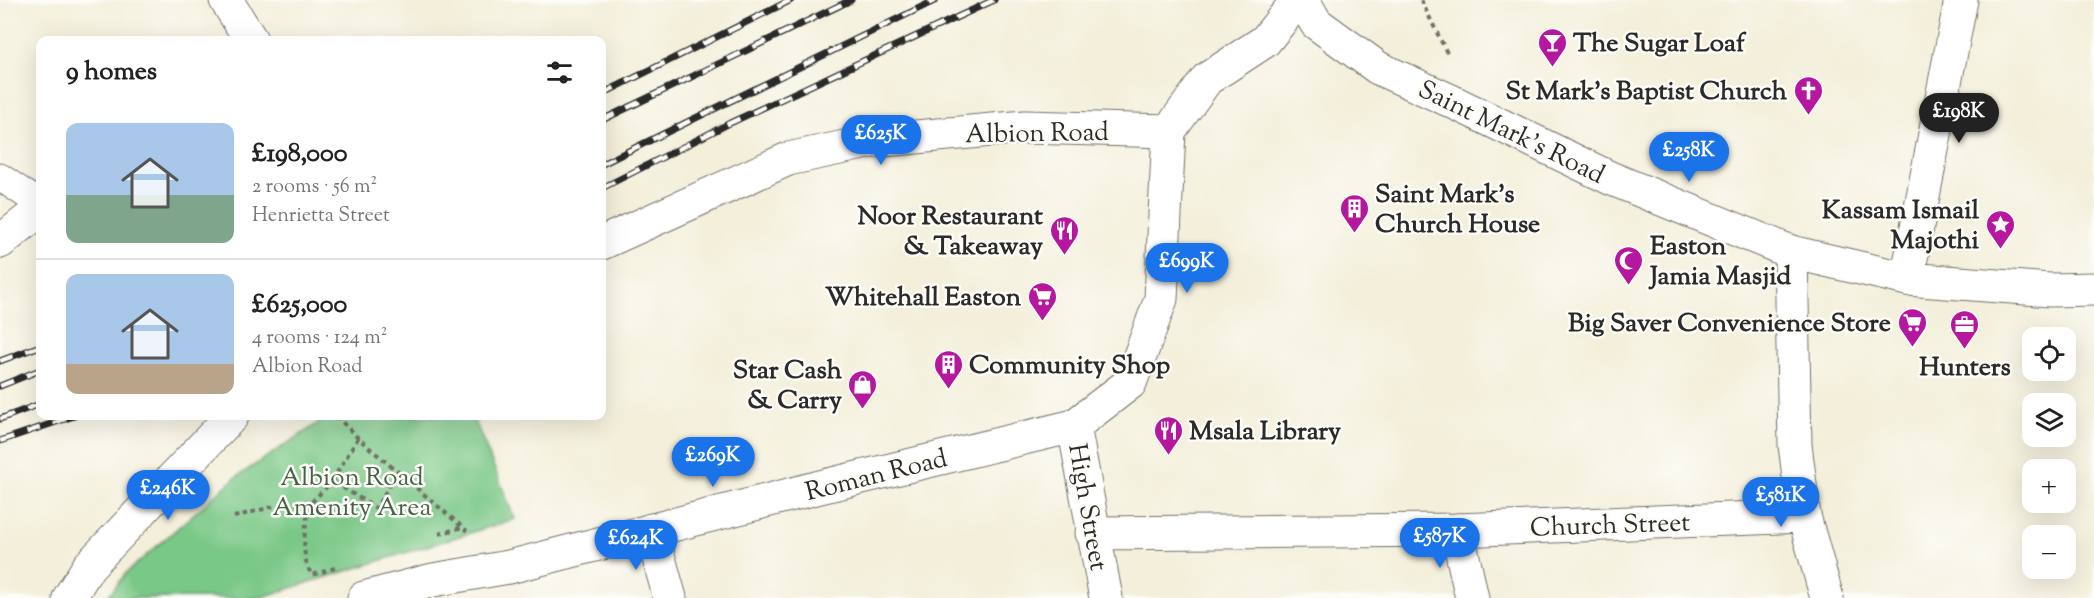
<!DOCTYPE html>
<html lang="en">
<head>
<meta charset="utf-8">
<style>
	:root { --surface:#fff; --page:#f2f2f2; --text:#222; --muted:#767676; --line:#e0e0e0; --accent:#1a73e8 }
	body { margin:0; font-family:"Sorts Mill Goudy",serif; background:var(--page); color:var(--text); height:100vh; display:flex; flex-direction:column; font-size:22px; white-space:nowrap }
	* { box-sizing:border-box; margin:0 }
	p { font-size:20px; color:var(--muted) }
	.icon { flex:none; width:33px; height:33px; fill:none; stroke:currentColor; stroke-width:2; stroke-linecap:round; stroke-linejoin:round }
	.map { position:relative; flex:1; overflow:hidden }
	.panel { position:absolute; left:36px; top:36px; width:570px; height:384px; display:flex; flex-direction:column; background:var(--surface); border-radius:12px; box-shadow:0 6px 24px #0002 }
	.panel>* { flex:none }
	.fabs { position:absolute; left:2022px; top:327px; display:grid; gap:12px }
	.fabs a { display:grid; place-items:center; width:54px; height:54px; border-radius:12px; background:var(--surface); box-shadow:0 6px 24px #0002; font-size:30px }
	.price { position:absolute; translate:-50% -51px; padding:0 14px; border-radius:21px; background:var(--accent); color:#fff; font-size:20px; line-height:39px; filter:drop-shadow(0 2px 3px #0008) }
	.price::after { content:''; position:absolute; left:50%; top:36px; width:18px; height:14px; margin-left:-9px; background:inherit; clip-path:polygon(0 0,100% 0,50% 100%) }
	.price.current { background:#222; color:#fff }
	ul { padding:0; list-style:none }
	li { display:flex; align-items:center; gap:18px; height:150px; padding:0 30px }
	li+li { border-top:2px solid var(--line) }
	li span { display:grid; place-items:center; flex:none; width:168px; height:120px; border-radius:12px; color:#555 }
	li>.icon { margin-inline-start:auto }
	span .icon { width:72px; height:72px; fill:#fffc; stroke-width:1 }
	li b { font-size:26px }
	h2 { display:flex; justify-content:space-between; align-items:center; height:72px; padding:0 30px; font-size:26px }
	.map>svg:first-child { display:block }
</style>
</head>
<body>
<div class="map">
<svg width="2094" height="598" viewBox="0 0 2094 598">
	<rect width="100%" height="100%" fill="#fdfcf7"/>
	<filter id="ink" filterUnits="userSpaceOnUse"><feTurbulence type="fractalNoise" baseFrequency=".0167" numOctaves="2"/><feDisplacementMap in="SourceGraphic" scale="12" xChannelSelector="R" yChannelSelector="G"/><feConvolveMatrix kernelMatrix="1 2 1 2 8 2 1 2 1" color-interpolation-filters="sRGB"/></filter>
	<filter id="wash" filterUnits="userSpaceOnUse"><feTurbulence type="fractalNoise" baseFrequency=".008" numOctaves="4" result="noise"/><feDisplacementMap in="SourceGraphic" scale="24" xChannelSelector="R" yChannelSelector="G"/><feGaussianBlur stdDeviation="1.35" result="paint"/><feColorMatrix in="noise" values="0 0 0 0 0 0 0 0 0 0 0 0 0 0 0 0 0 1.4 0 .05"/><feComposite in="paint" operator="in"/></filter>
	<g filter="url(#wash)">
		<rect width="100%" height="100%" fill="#f3efda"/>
		<path fill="#7ac887" stroke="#527a59" stroke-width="1.5" d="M329 416H473L515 519 259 598H107L125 574 235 478Z"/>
	</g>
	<g filter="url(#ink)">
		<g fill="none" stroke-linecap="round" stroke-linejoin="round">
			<defs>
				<path id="lane" d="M0 177 40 204"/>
				<g id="street">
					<path d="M226 0 251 40"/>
					<path d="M1303 0 1316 23 1378 68 1451 101 1610 178 1791 252 1907 279 2050 290 2094 289"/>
					<path d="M0 242 40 210"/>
					<path d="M602 243 788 159 873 141 1025 127 1169 131"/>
					<path d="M1791 252 1795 445 1804 516 1827 598"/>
					<path d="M1907 279 1961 0"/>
					<path d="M651 530 670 598"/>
					<path d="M1457 530 1472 598"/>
					<path d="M1092 533 1457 530 1804 516"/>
					<path d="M69 598 89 566 232 416"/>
					<path d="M364 598 433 580 509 567 820 487 1074 426"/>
					<path d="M1106 598 1074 426 1130 383 1161 299 1169 131 1207 79 1265 41 1298 0"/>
				</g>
			</defs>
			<use href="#lane" stroke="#717068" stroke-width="29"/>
			<use href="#street" stroke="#717068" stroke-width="35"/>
			<g stroke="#717068" stroke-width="4" stroke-dasharray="4.5 4.5" stroke-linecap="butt">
				<path d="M1421 0 1447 53"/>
				<path d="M336 416 358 438 467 531"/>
				<path d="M358 438 332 481 376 508 398 471"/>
				<path d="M308 506C306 530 299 555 312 575L335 568"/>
				<path d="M234 517 275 506H308L332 481"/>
				<path d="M439 534 463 527"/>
			</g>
			<use href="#lane" stroke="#fff" stroke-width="27"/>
			<use href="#street" stroke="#fff" stroke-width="33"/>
			<defs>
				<g id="rail">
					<path d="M602 94 791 0"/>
					<path d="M602 120 851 0"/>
					<path d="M602 164 936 0"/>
					<path d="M602 188 730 123 994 0"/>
					<path d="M0 361 40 346"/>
					<path d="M0 386 40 370"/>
					<path d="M0 419 40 404"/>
					<path d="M0 441 74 416"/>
				</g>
			</defs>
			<use href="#rail" stroke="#2b2b2b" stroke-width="7"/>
			<use href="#rail" stroke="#fdfcf7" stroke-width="4.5" stroke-dasharray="14" stroke-linecap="butt"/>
		</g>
	</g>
	<defs>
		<symbol id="bar-pin" viewBox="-11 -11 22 30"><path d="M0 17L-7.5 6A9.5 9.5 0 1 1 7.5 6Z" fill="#b5179e" stroke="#fdfcf7"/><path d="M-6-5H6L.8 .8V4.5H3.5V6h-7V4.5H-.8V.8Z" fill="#fff"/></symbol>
		<symbol id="church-pin" viewBox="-11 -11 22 30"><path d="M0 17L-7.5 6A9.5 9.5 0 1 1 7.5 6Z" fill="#b5179e" stroke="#fdfcf7"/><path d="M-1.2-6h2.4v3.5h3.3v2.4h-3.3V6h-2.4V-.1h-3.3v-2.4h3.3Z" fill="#fff"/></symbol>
		<symbol id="building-pin" viewBox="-11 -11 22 30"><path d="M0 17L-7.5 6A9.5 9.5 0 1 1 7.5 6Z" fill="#b5179e" stroke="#fdfcf7"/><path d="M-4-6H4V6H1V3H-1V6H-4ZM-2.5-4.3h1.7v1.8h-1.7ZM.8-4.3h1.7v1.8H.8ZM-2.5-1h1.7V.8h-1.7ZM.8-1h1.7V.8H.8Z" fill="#fff"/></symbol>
		<symbol id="sight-pin" viewBox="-11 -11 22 30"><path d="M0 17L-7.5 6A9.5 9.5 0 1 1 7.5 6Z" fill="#b5179e" stroke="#fdfcf7"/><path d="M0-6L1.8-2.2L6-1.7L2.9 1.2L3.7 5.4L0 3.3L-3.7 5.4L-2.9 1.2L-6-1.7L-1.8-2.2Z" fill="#fff"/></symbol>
		<symbol id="restaurant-pin" viewBox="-11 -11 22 30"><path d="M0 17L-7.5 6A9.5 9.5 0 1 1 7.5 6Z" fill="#b5179e" stroke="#fdfcf7"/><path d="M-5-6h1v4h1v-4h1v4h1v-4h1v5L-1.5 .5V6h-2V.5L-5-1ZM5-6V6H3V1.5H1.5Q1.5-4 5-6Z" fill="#fff"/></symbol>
		<symbol id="mosque-pin" viewBox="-11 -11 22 30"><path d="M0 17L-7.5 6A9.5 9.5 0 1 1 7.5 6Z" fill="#b5179e" stroke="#fdfcf7"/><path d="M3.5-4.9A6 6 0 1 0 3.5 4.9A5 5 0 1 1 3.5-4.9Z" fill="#fff"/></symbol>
		<symbol id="supermarket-pin" viewBox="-11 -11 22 30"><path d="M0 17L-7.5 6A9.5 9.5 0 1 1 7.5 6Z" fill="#b5179e" stroke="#fdfcf7"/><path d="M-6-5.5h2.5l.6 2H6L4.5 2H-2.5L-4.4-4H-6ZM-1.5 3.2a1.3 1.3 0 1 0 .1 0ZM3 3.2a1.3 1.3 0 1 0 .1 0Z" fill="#fff"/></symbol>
		<symbol id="office-pin" viewBox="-11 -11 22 30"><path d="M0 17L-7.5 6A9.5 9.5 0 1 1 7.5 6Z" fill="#b5179e" stroke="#fdfcf7"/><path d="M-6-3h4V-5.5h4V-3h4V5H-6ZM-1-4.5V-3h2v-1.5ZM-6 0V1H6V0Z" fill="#fff"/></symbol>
		<symbol id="shop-pin" viewBox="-11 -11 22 30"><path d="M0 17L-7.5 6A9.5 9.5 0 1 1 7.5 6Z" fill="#b5179e" stroke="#fdfcf7"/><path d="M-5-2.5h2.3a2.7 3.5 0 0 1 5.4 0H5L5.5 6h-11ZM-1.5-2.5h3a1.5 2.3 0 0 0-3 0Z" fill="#fff"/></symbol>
	</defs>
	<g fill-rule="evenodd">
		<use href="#bar-pin" x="1536" y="26" width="33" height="45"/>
		<use href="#church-pin" x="1792" y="74" width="33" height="45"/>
		<use href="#building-pin" x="1338" y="192" width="33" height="45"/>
		<use href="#sight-pin" x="1984" y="208" width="33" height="45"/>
		<use href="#restaurant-pin" x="1048" y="214" width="33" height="45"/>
		<use href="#mosque-pin" x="1612" y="244" width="33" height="45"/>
		<use href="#supermarket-pin" x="1026" y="280" width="33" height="45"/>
		<use href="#supermarket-pin" x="1896" y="306" width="33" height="45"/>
		<use href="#office-pin" x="1948" y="308" width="33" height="45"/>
		<use href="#building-pin" x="932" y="348" width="33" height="45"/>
		<use href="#shop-pin" x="846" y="368" width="33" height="45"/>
		<use href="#restaurant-pin" x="1152" y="414" width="33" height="45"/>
	</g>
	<g text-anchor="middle" stroke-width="5" stroke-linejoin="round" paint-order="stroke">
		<g font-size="26" font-weight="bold" fill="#2b2b2b" stroke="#fdfcf7" text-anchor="end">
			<text x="1573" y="51" text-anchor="start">The Sugar Loaf</text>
			<text x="1787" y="99">St Mark's Baptist Church</text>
			<text x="1375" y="202" text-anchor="start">Saint Mark's<tspan x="1375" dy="30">Church House</tspan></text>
			<text x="1979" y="218">Kassam Ismail<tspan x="1979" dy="30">Majothi</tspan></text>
			<text x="1043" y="224">Noor Restaurant<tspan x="1043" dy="30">&amp; Takeaway</tspan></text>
			<text x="1650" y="254" text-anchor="start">Easton<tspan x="1650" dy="30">Jamia Masjid</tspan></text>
			<text x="1021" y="305">Whitehall Easton</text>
			<text x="1891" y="331">Big Saver Convenience Store</text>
			<text x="969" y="373" text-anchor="start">Community Shop</text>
			<text x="1965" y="375" text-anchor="middle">Hunters</text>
			<text x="842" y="378">Star Cash<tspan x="842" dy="30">&amp; Carry</tspan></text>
			<text x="1189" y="439" text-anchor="start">Msala Library</text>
		</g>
		<g font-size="26" fill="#2b2b2b" stroke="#fdfcf7">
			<text transform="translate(1512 131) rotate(26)" y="9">Saint Mark's Road</text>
			<text transform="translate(1037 132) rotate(-1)" y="9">Albion Road</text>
			<text transform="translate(876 474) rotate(-14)" y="9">Roman Road</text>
			<text transform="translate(1089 507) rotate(80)" y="9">High Street</text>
			<text transform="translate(1610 524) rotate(-2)" y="9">Church Street</text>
		</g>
		<g font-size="26" fill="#47624b" stroke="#fdfcf7">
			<text x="352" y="485">Albion Road<tspan x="352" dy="30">Amenity Area</tspan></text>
		</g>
	</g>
</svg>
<div class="fabs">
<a><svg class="icon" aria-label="locate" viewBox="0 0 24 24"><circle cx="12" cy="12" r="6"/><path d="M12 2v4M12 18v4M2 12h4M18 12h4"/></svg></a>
<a><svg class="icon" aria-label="layers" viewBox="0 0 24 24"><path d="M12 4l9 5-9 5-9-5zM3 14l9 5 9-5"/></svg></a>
<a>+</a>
<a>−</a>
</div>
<b class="price current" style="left:1959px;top:144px">£198K</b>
<b class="price" style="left:881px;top:166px">£625K</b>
<b class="price" style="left:1689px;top:183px">£258K</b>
<b class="price" style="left:1187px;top:294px">£699K</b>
<b class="price" style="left:713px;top:488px">£269K</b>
<b class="price" style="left:168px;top:521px">£246K</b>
<b class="price" style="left:1781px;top:528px">£581K</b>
<b class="price" style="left:1440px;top:569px">£587K</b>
<b class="price" style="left:636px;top:571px">£624K</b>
<section class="panel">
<h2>9 homes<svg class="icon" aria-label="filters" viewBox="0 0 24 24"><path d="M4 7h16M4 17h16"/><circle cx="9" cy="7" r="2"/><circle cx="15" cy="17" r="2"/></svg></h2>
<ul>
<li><span style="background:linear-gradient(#a9c7e8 60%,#7fa58c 0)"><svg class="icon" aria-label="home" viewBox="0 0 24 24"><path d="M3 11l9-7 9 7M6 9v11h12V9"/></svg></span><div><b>£198,000</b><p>2 rooms · 56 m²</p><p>Henrietta Street</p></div></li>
<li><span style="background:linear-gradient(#a9c7e8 75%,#b9a48a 0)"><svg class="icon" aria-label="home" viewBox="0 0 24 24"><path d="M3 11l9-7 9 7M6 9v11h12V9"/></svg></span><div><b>£625,000</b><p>4 rooms · 124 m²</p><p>Albion Road</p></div></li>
</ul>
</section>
</div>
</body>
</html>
